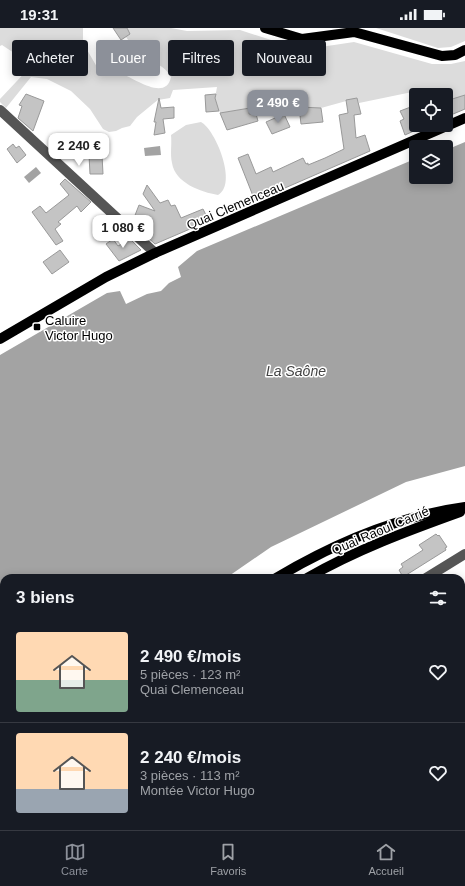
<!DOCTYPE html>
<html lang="fr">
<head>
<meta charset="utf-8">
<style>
	:root { --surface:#171b24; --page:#20242c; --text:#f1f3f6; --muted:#9ea1a6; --line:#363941; --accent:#8c9099 }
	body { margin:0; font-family:Arial,sans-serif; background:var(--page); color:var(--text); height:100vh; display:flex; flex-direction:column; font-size:15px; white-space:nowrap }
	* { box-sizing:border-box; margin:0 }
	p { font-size:13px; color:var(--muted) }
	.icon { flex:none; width:22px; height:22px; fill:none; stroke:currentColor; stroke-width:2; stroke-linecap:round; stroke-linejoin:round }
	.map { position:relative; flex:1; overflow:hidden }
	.drawer { position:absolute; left:0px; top:546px; width:465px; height:256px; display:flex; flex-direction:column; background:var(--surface); border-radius:12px 12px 0 0; box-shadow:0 2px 10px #0003 }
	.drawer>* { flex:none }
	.guide { position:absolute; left:12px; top:12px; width:441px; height:36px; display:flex; gap:8px }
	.controls { position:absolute; left:409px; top:60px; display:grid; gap:8px }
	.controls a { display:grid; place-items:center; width:44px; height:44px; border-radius:4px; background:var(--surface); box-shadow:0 2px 10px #0003; font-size:20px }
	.price { position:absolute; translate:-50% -34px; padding:0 9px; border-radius:8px; background:#fff; color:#222; font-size:13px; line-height:26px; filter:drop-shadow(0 1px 2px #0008) }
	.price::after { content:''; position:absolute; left:50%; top:24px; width:12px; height:9px; margin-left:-6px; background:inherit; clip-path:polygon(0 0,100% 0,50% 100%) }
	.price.active { background:var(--accent); color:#fff }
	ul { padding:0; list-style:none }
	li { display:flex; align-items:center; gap:12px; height:100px; padding:0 16px }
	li+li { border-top:1px solid var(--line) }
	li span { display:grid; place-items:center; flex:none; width:112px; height:80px; border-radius:4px; color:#555 }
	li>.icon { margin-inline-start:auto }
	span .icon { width:48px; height:48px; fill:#fffc; stroke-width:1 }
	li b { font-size:17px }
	h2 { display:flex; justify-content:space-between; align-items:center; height:48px; padding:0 16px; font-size:17px }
	.pill { padding:0 14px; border-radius:4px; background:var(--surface); box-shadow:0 2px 10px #0003; font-size:14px; line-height:36px }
	.pill.active { background:var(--accent); color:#fff }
	.status { display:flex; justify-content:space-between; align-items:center; height:28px; padding:0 20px; background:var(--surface); direction:ltr }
	.status svg { height:11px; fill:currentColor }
	.tab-bar { display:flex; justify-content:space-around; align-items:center; height:56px; border-top:1px solid var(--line); background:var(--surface); font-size:11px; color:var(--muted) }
	.tab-bar a { display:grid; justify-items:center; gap:2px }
	.tab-bar .active { color:var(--accent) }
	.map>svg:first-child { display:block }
</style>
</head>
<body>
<div class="status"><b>19:31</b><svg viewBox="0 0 49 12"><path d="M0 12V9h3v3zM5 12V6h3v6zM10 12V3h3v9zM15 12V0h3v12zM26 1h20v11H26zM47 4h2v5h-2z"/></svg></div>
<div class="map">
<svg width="465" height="802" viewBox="0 0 465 802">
	<rect width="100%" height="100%" fill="#fff"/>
	<g fill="#dcdcdc">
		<path d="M0 0H83V15L97 39C104 44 114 44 122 46 134 50 166 74 171 49 165 37 153 35 143 28 136 23 131 16 126 9L130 6 127 0H171L187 3 240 2 293 19 314 20 354 14 432 36H451L465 33V67L446 73V67H428L427 65 417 63 359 75 357 70 321 80 299 79V81L249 86V80L220 85 215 70 217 59 173 62 170 70 158 72 154 75 137 89 130 98 122 100 116 103 109 104 103 101 90 81 71 63 47 51 31 49 6 80 0 74V71L32 37 2 17 0 18Z"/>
		<path d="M376 0H465V13L451 19 438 20Z"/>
		<path d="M201 94C216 102 238 157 218 167 201 164 175 155 172 135 170 126 172 116 171 107L186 97Z"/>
	</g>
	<g fill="#a3a3a3">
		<path d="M465 114V438L406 454 271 519 226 550H4V701L0 704V327L107 265 120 263 126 276 147 266 161 263 169 255 181 249 178 239 197 223 410 133 416 131V149H446V122Z"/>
		<path d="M160 118 161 127 145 128 144 120Z"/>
		<path d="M36 139 41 145 29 155 24 149Z"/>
	</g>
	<g fill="#c4c4c4" stroke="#999">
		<path d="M113 0H127L130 6 121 12Z"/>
		<path d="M106 18 124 25 123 27 130 29 126 40 120 38 119 40 100 33Z"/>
		<path d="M26 66 44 73 33 103 18 90 22 78 19 77Z"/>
		<path d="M216 66 215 70 219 83 206 84 205 67Z"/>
		<path d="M465 67V81L446 89V73Z"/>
		<path d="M159 70 161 80 174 79V90L163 91 165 105 154 107 156 94H154Z"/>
		<path d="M357 70 361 86 354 87 356 110 365 107 370 123 255 173 238 130 248 126 256 146 271 139 273 144 303 130 306 136 308 135V137L325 130 344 121 339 87 348 85 346 72Z"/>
		<path d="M416 77V102L405 107 400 93 404 91 400 83Z"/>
		<path d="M299 79 321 80 323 94 301 96Z"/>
		<path d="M250 80 249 86H256L258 93 227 102 220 85Z"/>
		<path d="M284 86 290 99 272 106 266 94Z"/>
		<path d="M13 116 16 120 19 118 26 127 17 135 7 121Z"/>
		<path d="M89 127H102L103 146H90Z"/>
		<path d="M65 151 91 174 81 184 77 178 58 194 61 196 55 201 63 213 56 217 32 184 40 178 46 185 69 167 60 156Z"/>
		<path d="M147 157 160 175 168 172 171 178 175 177 181 190 203 181 209 193 202 196 199 195 191 199 190 201 155 216 132 195 139 177 155 183 143 166Z"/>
		<path d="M113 211 118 218 130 211 141 222 119 233 106 216Z"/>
		<path d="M60 222 69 234 52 246 43 234Z"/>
		<path d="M436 506 438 508 439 507 447 519 445 520 446 522 403 549 399 542 403 539 401 536 423 522 419 517Z"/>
	</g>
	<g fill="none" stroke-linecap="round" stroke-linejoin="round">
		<g stroke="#555" stroke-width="10">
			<path d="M0 82 155 225"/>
			<path d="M426 550 465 526"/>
			<path d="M461 613 465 612"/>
			<path d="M461 713H465"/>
			<path d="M314 798 321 802"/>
			<path d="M428 798 429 802"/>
			<path d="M61 802 63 798"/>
			<path d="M74 802 76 798"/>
			<path d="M160 802 165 798"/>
		</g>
		<g stroke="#000" stroke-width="10">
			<path d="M265 0 302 11 354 4 442 28 455 27 465 22"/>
			<path d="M0 311 106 249 155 225 465 90"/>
			<path d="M276 550C335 515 397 488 465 479"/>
			<path d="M307 550C356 522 407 503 460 484"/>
			<path d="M0 779 4 777"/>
			<path d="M0 789 4 787"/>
		</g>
		<g stroke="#000" stroke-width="3" stroke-dasharray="6 2 1 2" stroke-linecap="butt">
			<path d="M461 690H465"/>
			<path d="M89 802 98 798"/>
		</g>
	</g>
	<rect fill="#000" stroke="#fff" stroke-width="1.5" x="33" y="295" width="8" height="8" rx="2"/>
	<g text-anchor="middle" stroke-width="3" stroke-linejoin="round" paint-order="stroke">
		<g font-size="13" fill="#000" stroke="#fff">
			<text transform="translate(235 177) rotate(-23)" y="5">Quai Clemenceau</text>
			<text transform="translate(380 502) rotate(-23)" y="5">Quai Raoul Carrié</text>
		</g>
		<g font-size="13" fill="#000" stroke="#fff" text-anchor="start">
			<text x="45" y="297">Caluire<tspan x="45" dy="15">Victor Hugo</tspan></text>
		</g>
		<g font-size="14" font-style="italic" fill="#444" stroke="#fff">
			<text x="296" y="348">La Saône</text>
		</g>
	</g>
</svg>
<div class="controls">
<a><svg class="icon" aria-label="locate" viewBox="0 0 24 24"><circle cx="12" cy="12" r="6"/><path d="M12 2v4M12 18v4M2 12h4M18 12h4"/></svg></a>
<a><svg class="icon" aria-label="layers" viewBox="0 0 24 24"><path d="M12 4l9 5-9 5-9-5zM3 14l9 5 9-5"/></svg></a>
</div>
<b class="price active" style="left:278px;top:96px">2 490 €</b>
<b class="price" style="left:79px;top:139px">2 240 €</b>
<b class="price" style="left:123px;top:221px">1 080 €</b>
<div class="guide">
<a class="pill">Acheter</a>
<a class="pill active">Louer</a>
<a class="pill">Filtres</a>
<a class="pill">Nouveau</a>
</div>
<section class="drawer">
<h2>3 biens<svg class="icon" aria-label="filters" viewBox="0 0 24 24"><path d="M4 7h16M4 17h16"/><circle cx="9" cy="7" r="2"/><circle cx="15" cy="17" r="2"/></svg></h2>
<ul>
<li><span style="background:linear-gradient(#ffd9b3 60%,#7fa58c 0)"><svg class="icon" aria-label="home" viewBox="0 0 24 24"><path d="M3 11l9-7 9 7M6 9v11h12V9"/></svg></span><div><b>2 490 €/mois</b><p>5 pièces · 123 m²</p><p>Quai Clemenceau</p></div><svg class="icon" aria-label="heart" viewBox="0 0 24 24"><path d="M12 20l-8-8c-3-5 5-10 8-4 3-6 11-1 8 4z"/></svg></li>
<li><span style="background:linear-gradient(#ffd9b3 70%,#9aa5b1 0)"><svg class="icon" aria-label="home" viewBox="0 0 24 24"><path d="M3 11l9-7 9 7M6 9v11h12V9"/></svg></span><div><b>2 240 €/mois</b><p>3 pièces · 113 m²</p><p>Montée Victor Hugo</p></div><svg class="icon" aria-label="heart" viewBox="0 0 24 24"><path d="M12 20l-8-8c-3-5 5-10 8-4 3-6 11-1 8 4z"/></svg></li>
</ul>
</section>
</div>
<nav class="tab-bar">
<a class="active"><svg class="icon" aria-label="map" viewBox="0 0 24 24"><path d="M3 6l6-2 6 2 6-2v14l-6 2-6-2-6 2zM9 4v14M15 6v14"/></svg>Carte</a>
<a><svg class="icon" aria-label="saved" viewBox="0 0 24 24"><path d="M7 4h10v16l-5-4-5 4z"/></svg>Favoris</a>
<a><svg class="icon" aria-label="home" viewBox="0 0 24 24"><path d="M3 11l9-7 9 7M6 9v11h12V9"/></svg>Accueil</a>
</nav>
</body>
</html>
